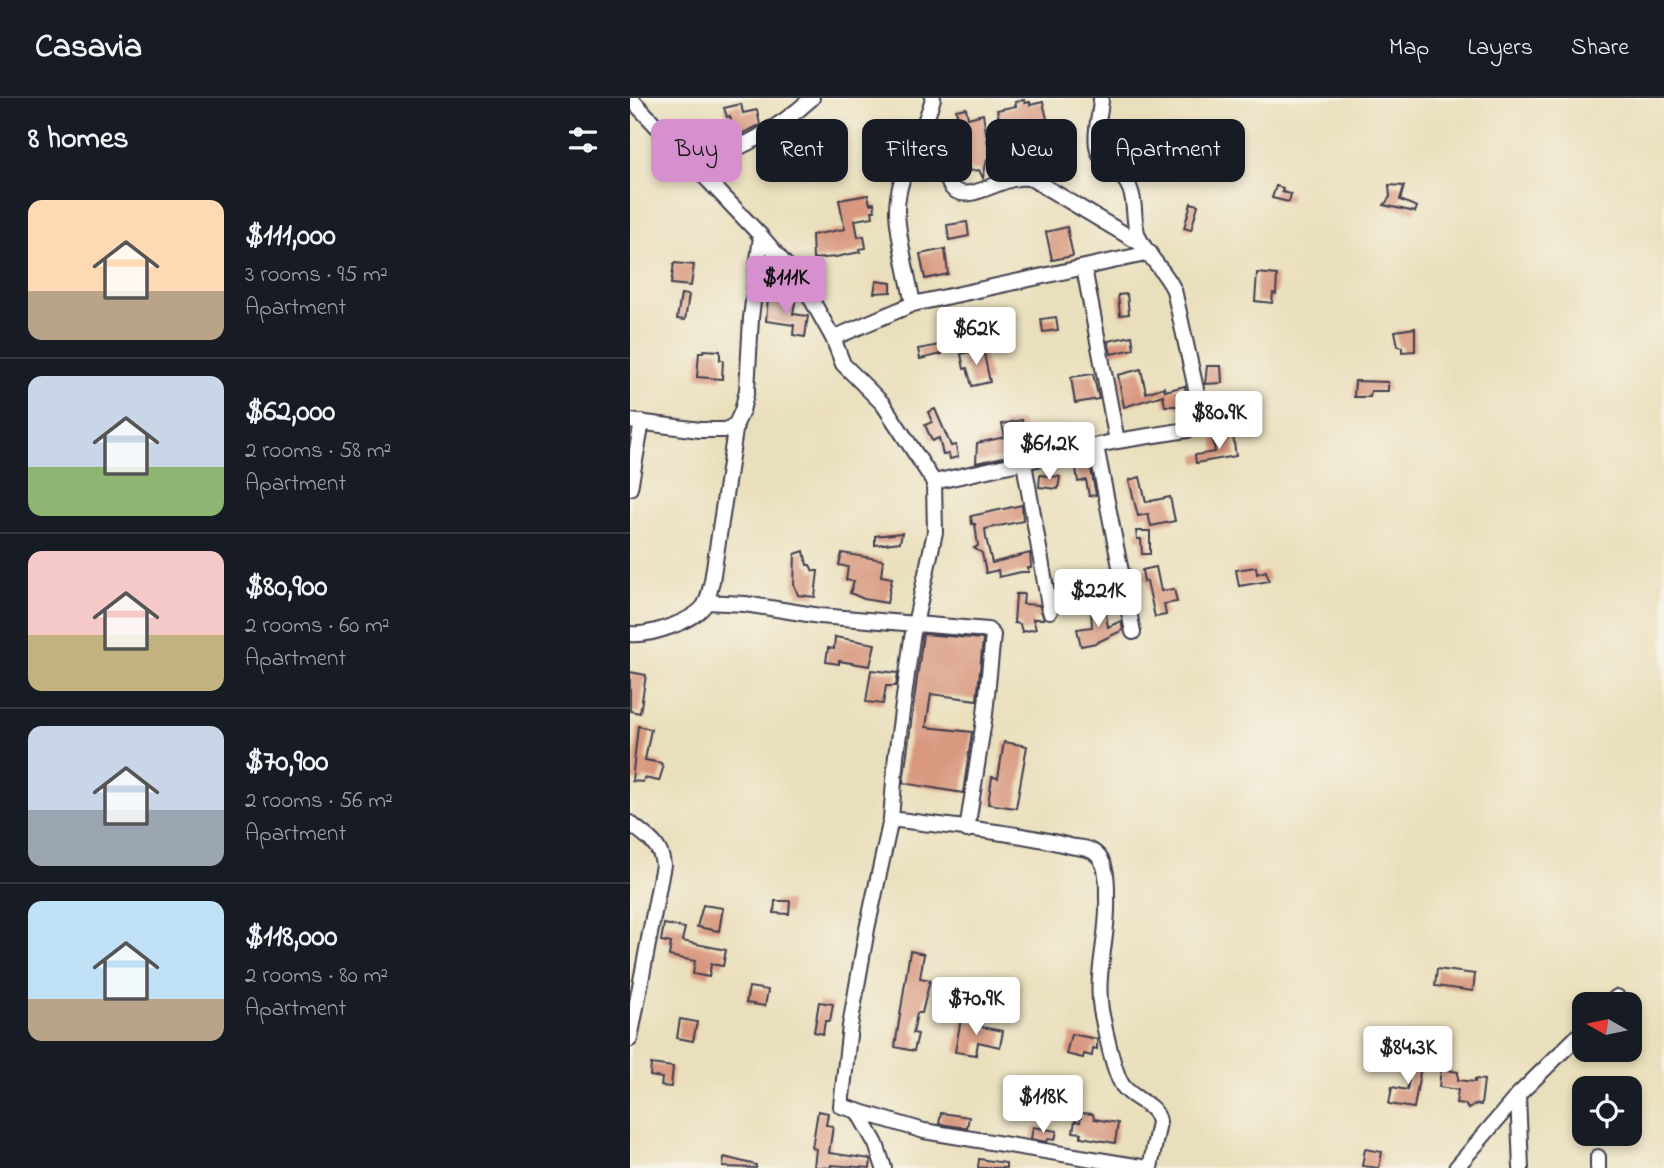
<!DOCTYPE html>
<html lang="en">
<head>
<meta charset="utf-8">
<style>
	:root { --surface:#171b24; --page:#20242c; --text:#f1f3f6; --muted:#9ea1a6; --line:#363941; --accent:#d690ce }
	body { margin:0; font-family:"Indie Flower",sans-serif; background:var(--page); color:var(--text); height:100vh; display:flex; flex-direction:column; font-size:26px; white-space:nowrap }
	* { box-sizing:border-box; margin:0 }
	p { font-size:23px; color:var(--muted) }
	.icon { flex:none; width:38px; height:38px; fill:none; stroke:currentColor; stroke-width:2; stroke-linecap:round; stroke-linejoin:round }
	.map { position:relative; flex:1; overflow:hidden }
	.details { display:flex; flex-direction:column; background:var(--surface); width:630px }
	.details>* { flex:none }
	.guide { position:absolute; left:21px; top:21px; width:665px; height:63px; display:flex; gap:14px }
	.needle { width:46px; rotate:279deg }
	.tools { position:absolute; left:942px; top:894px; display:grid; gap:14px }
	.tools a { display:grid; place-items:center; width:70px; height:70px; border-radius:14px; background:var(--surface); box-shadow:0 4px 10px #0003; font-size:35px }
	.price { position:absolute; translate:-50% -60px; padding:0 16px; border-radius:7px; background:#fff; color:#222; font-size:23px; line-height:46px; filter:drop-shadow(0 2px 4px #0008) }
	.price::after { content:''; position:absolute; left:50%; top:42px; width:21px; height:16px; margin-left:-10px; background:inherit; clip-path:polygon(0 0,100% 0,50% 100%) }
	.price.on { background:var(--accent); color:#111 }
	ul { padding:0; list-style:none }
	li { display:flex; align-items:center; gap:21px; height:175px; padding:0 28px }
	li+li { border-top:2px solid var(--line) }
	li span { display:grid; place-items:center; flex:none; width:196px; height:140px; border-radius:14px; color:#555 }
	li>.icon { margin-inline-start:auto }
	span .icon { width:84px; height:84px; fill:#fffc; stroke-width:1 }
	li b { font-size:30px }
	h2 { display:flex; justify-content:space-between; align-items:center; height:84px; padding:0 28px; font-size:30px }
	.tag { padding:0 24px; border-radius:14px; background:var(--surface); box-shadow:0 4px 10px #0003; font-size:24px; line-height:63px }
	.tag.on { background:var(--accent); color:#111 }
	header { display:flex; align-items:center; gap:42px; box-sizing:border-box; height:98px; padding:0 35px; background:var(--surface); border-bottom:2px solid var(--line) }
	header strong { font-size:33px }
	nav { display:flex; gap:38px; margin-inline-start:auto; font-size:24px }
	main { display:flex; flex:1; min-height:0 }
	.map>svg:first-child { display:block }
</style>
</head>
<body>
<header>
<strong>Casavia</strong>
<nav><a>Map</a><a>Layers</a><a>Share</a></nav>
</header>
<main>
<section class="details">
<h2>8 homes<svg class="icon" aria-label="filters" viewBox="0 0 24 24"><path d="M4 7h16M4 17h16"/><circle cx="9" cy="7" r="2"/><circle cx="15" cy="17" r="2"/></svg></h2>
<ul>
<li><span style="background:linear-gradient(#ffd9b3 65%,#b9a48a 0)"><svg class="icon" aria-label="home" viewBox="0 0 24 24"><path d="M3 11l9-7 9 7M6 9v11h12V9"/></svg></span><div><b>$111,000</b><p>3 rooms · 95 m²</p><p>Apartment</p></div></li>
<li><span style="background:linear-gradient(#c9d6e8 65%,#8fb573 0)"><svg class="icon" aria-label="home" viewBox="0 0 24 24"><path d="M3 11l9-7 9 7M6 9v11h12V9"/></svg></span><div><b>$62,000</b><p>2 rooms · 58 m²</p><p>Apartment</p></div></li>
<li><span style="background:linear-gradient(#f6c9c9 60%,#c2b280 0)"><svg class="icon" aria-label="home" viewBox="0 0 24 24"><path d="M3 11l9-7 9 7M6 9v11h12V9"/></svg></span><div><b>$80,900</b><p>2 rooms · 60 m²</p><p>Apartment</p></div></li>
<li><span style="background:linear-gradient(#c9d6e8 60%,#9aa5b1 0)"><svg class="icon" aria-label="home" viewBox="0 0 24 24"><path d="M3 11l9-7 9 7M6 9v11h12V9"/></svg></span><div><b>$70,900</b><p>2 rooms · 56 m²</p><p>Apartment</p></div></li>
<li><span style="background:linear-gradient(#bfe0f5 70%,#b9a48a 0)"><svg class="icon" aria-label="home" viewBox="0 0 24 24"><path d="M3 11l9-7 9 7M6 9v11h12V9"/></svg></span><div><b>$118,000</b><p>2 rooms · 80 m²</p><p>Apartment</p></div></li>
</ul>
</section>
<div class="map">
<svg width="1034" height="1070" viewBox="0 0 1034 1070">
	<rect width="100%" height="100%" fill="#f7f3e8"/>
	<filter id="ink" filterUnits="userSpaceOnUse"><feTurbulence type="fractalNoise" baseFrequency=".0143" numOctaves="2"/><feDisplacementMap in="SourceGraphic" scale="14" xChannelSelector="R" yChannelSelector="G"/><feConvolveMatrix kernelMatrix="1 2 1 2 8 2 1 2 1" color-interpolation-filters="sRGB"/></filter>
	<filter id="wash" filterUnits="userSpaceOnUse"><feTurbulence type="fractalNoise" baseFrequency=".00686" numOctaves="4" result="noise"/><feDisplacementMap in="SourceGraphic" scale="28" xChannelSelector="R" yChannelSelector="G"/><feGaussianBlur stdDeviation="1.57" result="paint"/><feColorMatrix in="noise" values="0 0 0 0 0 0 0 0 0 0 0 0 0 0 0 0 0 1.4 0 .05"/><feComposite in="paint" operator="in"/></filter>
	<g filter="url(#wash)">
		<rect width="100%" height="100%" fill="#eadfbc"/>
		<g id="blocks">
			<g fill="#d8977e">
				<path d="M394 2 395 5 400 4V7L413 4 418 25 372 33 367 12 386 8 385 4Z"/>
				<path d="M111 6 113 15 127 12 130 27 105 39 100 18 97 19 94 10Z"/>
				<path d="M336 10 338 20 353 16 360 59 357 61 353 80 349 72 340 73 338 59 335 60 334 50H336L326 12Z"/>
				<path d="M759 87 774 88 770 102 787 109 785 114 754 107 760 99Z"/>
				<path d="M646 88 653 90 652 94 661 96 659 104 642 100Z"/>
				<path d="M238 97 240 106 244 105 245 113H242L243 119 225 122 228 139 234 138 236 150 229 151 230 154 206 159 183 161 182 137 215 131 209 102Z"/>
				<path d="M561 105 568 107 561 132 554 130Z"/>
				<path d="M337 124 339 138 319 142 317 127Z"/>
				<path d="M437 129 443 158 422 162 416 134Z"/>
				<path d="M315 151 318 176 295 181 290 156Z"/>
				<path d="M44 165 64 167 61 188 41 186Z"/>
				<path d="M148 172 157 183 146 193 137 182Z"/>
				<path d="M627 175 647 177 646 196 643 195 642 205 625 203Z"/>
				<path d="M246 183 261 185V194L244 195Z"/>
				<path d="M51 196 59 197 55 222 47 221Z"/>
				<path d="M497 196 499 216 490 217 488 197Z"/>
				<path d="M138 200 165 204 163 216 178 218 175 239 163 237 164 227 136 223Z"/>
				<path d="M426 219 428 232 413 234 411 221Z"/>
				<path d="M785 230V253L772 254V249L768 248 765 233Z"/>
				<path d="M502 238 504 251 481 256 478 243Z"/>
				<path d="M310 247 312 256 290 261 288 251Z"/>
				<path d="M353 251 360 284 342 288 337 270 334 271 331 256Z"/>
				<path d="M74 252 90 253V262H93L92 281 67 279 69 254H73Z"/>
				<path d="M577 268H591L592 285 575 286Z"/>
				<path d="M511 271 516 295 534 289 535 293 555 288 558 308H535L533 297 494 309 488 277Z"/>
				<path d="M463 276 469 301 445 305 441 279Z"/>
				<path d="M725 283 758 284V293H741L740 299H724Z"/>
				<path d="M305 311 321 348 326 347 328 359 320 361 319 356 313 357 309 340 302 343 295 327 302 324 298 314Z"/>
				<path d="M392 322 397 347 376 351 378 358 346 365 347 345 375 339 372 326Z"/>
				<path d="M603 338 606 358 566 365 565 357 585 354 583 342Z"/>
				<path d="M460 367 466 397 459 398 456 382 448 384 446 370Z"/>
				<path d="M410 377 430 379 428 391 409 389Z"/>
				<path d="M510 379 516 404 540 399 545 423 521 428 518 416 508 418 499 382Z"/>
				<path d="M392 407 393 423 355 431 356 440 362 465 400 455 401 470H398L399 474H391L369 479 368 472 356 475 352 455 344 450 348 448 345 426H342L341 418Z"/>
				<path d="M506 433H520V456H512L511 441H507Z"/>
				<path d="M272 435 270 444 245 447V438Z"/>
				<path d="M174 453 177 467H180L183 473H188L185 499 168 497 164 487 165 456Z"/>
				<path d="M212 455 253 462 251 478 262 480 257 505 234 501 220 495 224 483 216 482 218 469 209 467Z"/>
				<path d="M526 469 531 493 544 491 547 504 534 506 536 517 525 519 517 483 514 484 512 472Z"/>
				<path d="M626 469 627 476 636 473 639 483 609 488 606 472Z"/>
				<path d="M461 480 463 491 428 499 425 487Z"/>
				<path d="M386 496H394L393 506 409 507 414 521H403L406 531 392 534 390 526 384 525Z"/>
				<path d="M475 511 478 529 491 523 493 532 466 545 451 548 447 531 462 529 461 512Z"/>
				<path d="M293 536 353 541 347 602 301 596 296 629 342 634 333 695 273 685Z"/>
				<path d="M205 539 245 546 240 568 209 563V566L196 564 198 550 204 551Z"/>
				<path d="M241 572 268 575 266 588H256L253 606 236 604Z"/>
				<path d="M0 574 16 577 10 615 0 613Z"/>
				<path d="M8 628 21 631 15 662 31 665 33 670 29 683 14 680 13 684 2 683Z"/>
				<path d="M374 644 397 648 386 710 358 706 362 679 368 680Z"/>
				<path d="M145 803H160L159 816 144 815Z"/>
				<path d="M73 807 93 810 89 833 67 829Z"/>
				<path d="M34 826 55 830 52 843 96 852 93 868 81 866 79 879 63 876 65 863 39 858 41 845 31 843Z"/>
				<path d="M280 853 294 856 290 880 300 882 292 915H287L283 935 288 936 284 953 265 949Z"/>
				<path d="M807 871 845 876 843 893 805 888Z"/>
				<path d="M119 889 138 892 135 908 116 905Z"/>
				<path d="M189 904 203 906 200 923H195L193 936 184 934Z"/>
				<path d="M50 921 67 924 63 943 47 940Z"/>
				<path d="M331 921 352 924 351 929 373 933 370 949 348 944 346 957 325 954Z"/>
				<path d="M806 934 815 935 810 962 802 960Z"/>
				<path d="M441 936 467 941V951L463 950 462 958 454 956 453 960 436 956Z"/>
				<path d="M771 960 792 963 784 1010 759 1006 762 989 777 992 781 970 770 968Z"/>
				<path d="M21 966 43 969 41 989 31 988 32 980 20 978Z"/>
				<path d="M811 971 828 974V982L845 984V981L854 982 851 1007 846 1006 838 1011 835 1006 826 1005 828 992 809 989Z"/>
				<path d="M188 1013 198 1015 196 1027 203 1028 199 1055 241 1061 240 1070 201 1067V1070L184 1069 186 1051 182 1050Z"/>
				<path d="M311 1015 339 1019 337 1030 309 1026Z"/>
				<path d="M452 1015 463 1016 464 1021 488 1025 485 1045 451 1039V1035L443 1034 445 1023 450 1024Z"/>
				<path d="M403 1029 427 1033 425 1042 418 1041 417 1044 401 1041Z"/>
				<path d="M735 1051 752 1054 749 1070 732 1068Z"/>
				<path d="M94 1059 126 1067V1070L93 1069Z"/>
				<path d="M349 1061 376 1065V1070H348Z"/>
			</g>
		</g>
	</g>
	<g filter="url(#ink)">
		<use href="#blocks" fill-opacity="0" stroke="#403e4e" stroke-width="2"/>
		<g fill="none" stroke-linecap="round" stroke-linejoin="round">
			<defs>
				<g id="minor">
					<path d="M0 0 131 138 174 188 203 240 213 266 253 306 304 384 305 434 282 540 266 658 261 721 237 831 220 928 211 1008 294 1033 517 1070"/>
					<path d="M288 43C297 55 308 66 316 78 319 83 319 89 324 92 344 106 376 73 402 81L513 147"/>
					<path d="M64 67C109 53 147 32 182 0"/>
					<path d="M454 170 487 343"/>
					<path d="M283 206C278 179 268 140 267 114 266 76 294 37 303 0"/>
					<path d="M203 240 283 206 520 155"/>
					<path d="M0 323 70 332H97L106 326 112 313 117 292 121 220 131 138"/>
					<path d="M466 348 503 534"/>
					<path d="M394 365 420 513"/>
					<path d="M304 384 487 343 557 332 568 323V300L544 192C534 171 516 157 508 138 502 121 507 101 497 85 487 69 472 70 467 48 464 32 471 16 471 0"/>
					<path d="M0 390 12 324"/>
					<path d="M76 504 115 506 190 518 358 532 363 537 355 616 337 732"/>
					<path d="M0 536C20 538 66 523 76 505 79 499 80 490 82 483L106 326"/>
					<path d="M261 721C320 729 381 733 440 748 449 750 458 749 465 755 478 765 477 785 477 800 479 838 465 874 471 912 474 928 484 976 493 988 504 1003 526 1005 529 1024L520 1070"/>
					<path d="M0 725C16 739 31 745 33 767L0 941"/>
					<path d="M979 906 987 899"/>
					<path d="M888 997 891 1070"/>
					<path d="M228 1014 246 1046 254 1070"/>
					<path d="M826 1070 888 997 954 932"/>
					<path d="M968 1070V1059"/>
				</g>
			</defs>
			<use href="#minor" stroke="#403e4e" stroke-width="18"/>
			<use href="#minor" stroke="#fff" stroke-width="14"/>
		</g>
	</g>
</svg>
<div class="tools">
<a><svg class="needle" viewBox="-14 -14 28 28"><path d="M0-13l5 13h-10z" fill="#e53935"/><path d="M0 13l5-13h-10z" fill="#9ea1a6"/></svg></a>
<a><svg class="icon" aria-label="locate" viewBox="0 0 24 24"><circle cx="12" cy="12" r="6"/><path d="M12 2v4M12 18v4M2 12h4M18 12h4"/></svg></a>
</div>
<b class="price on" style="left:156px;top:218px">$111K</b>
<b class="price" style="left:346px;top:269px">$62K</b>
<b class="price" style="left:589px;top:353px">$80.9K</b>
<b class="price" style="left:419px;top:384px">$61.2K</b>
<b class="price" style="left:468px;top:531px">$221K</b>
<b class="price" style="left:346px;top:939px">$70.9K</b>
<b class="price" style="left:778px;top:988px">$84.3K</b>
<b class="price" style="left:413px;top:1037px">$118K</b>
<div class="guide">
<a class="tag on">Buy</a>
<a class="tag">Rent</a>
<a class="tag">Filters</a>
<a class="tag">New</a>
<a class="tag">Apartment</a>
</div>
</div>
</main>
</body>
</html>
